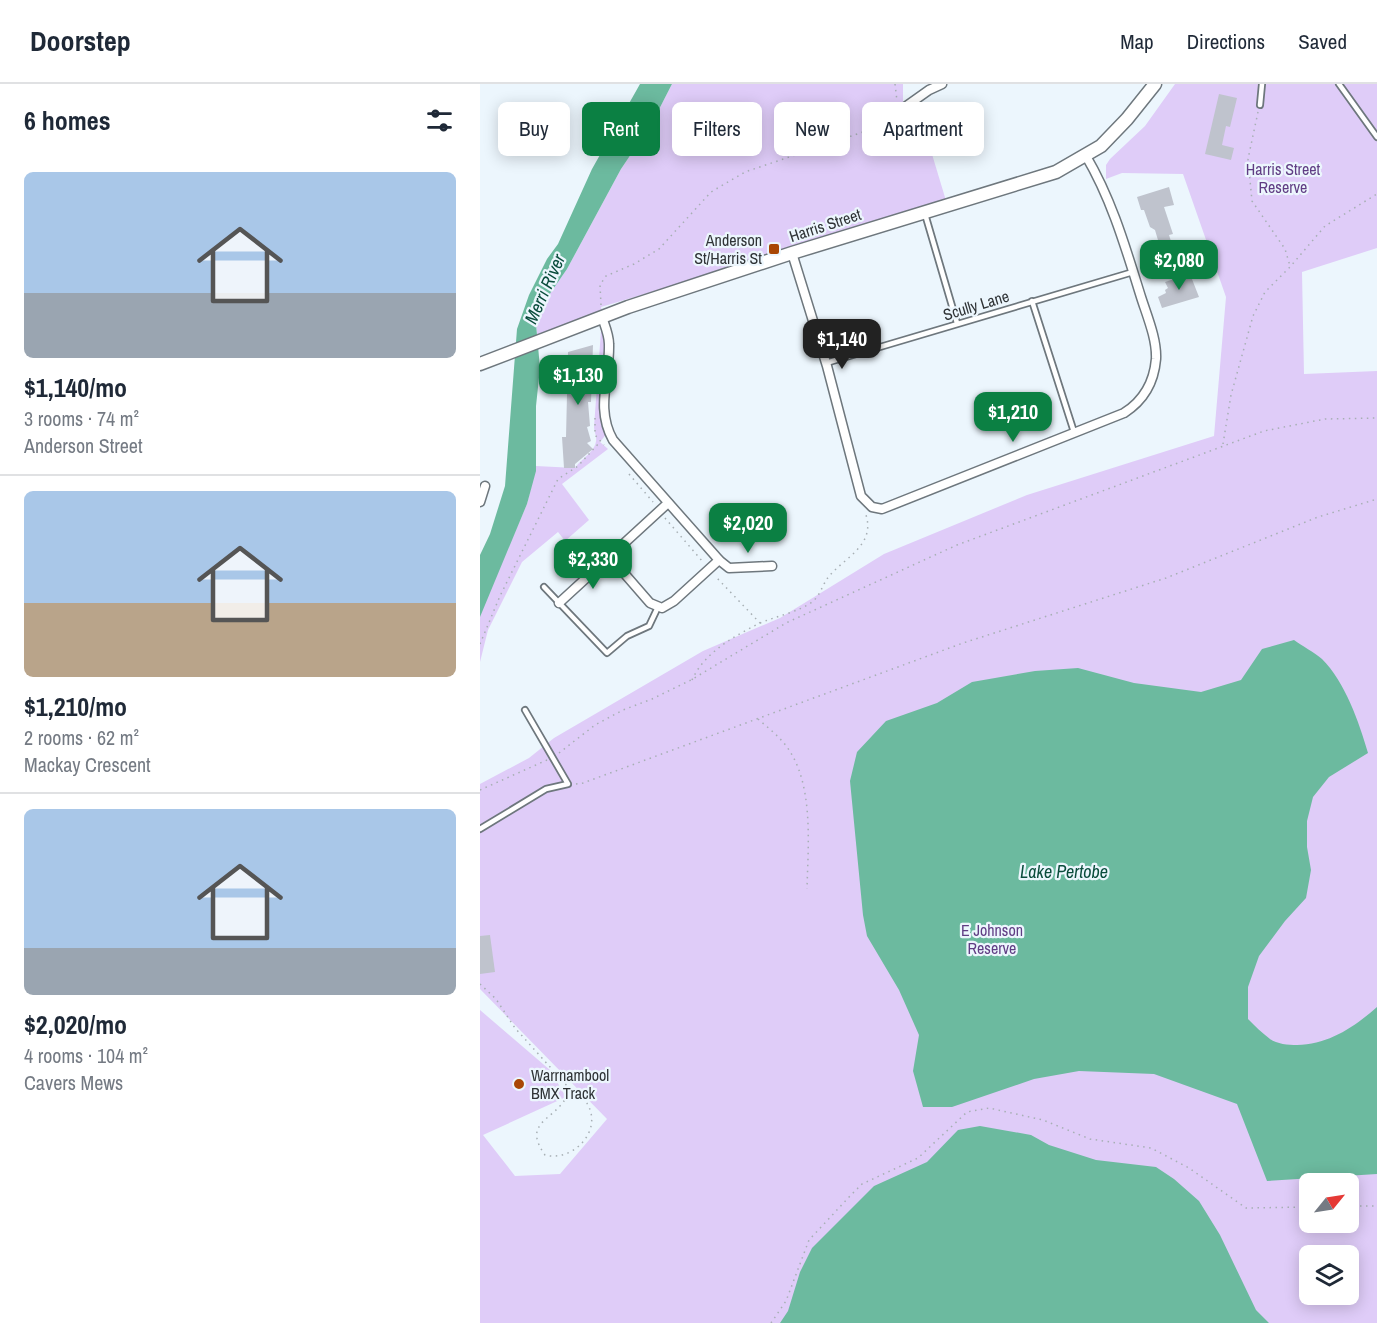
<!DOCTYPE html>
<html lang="en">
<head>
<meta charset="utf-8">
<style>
	:root { --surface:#fff; --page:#f6f6f7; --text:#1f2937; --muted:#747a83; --line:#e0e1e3; --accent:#0b8043 }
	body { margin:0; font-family:"Archivo Narrow",sans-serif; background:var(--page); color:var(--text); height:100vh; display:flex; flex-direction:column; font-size:22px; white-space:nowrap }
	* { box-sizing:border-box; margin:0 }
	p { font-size:20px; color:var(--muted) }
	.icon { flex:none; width:33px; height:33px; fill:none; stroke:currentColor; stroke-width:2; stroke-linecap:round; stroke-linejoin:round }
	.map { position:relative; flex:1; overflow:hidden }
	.drawer { display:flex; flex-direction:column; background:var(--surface); width:480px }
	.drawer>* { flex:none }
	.top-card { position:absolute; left:18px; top:18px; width:570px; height:54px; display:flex; gap:12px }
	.needle { width:39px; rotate:60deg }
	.tools { position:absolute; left:819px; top:1089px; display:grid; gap:12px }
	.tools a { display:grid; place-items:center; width:60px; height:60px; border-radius:9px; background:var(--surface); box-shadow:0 3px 15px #0003; font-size:30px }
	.price { position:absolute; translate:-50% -51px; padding:0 14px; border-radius:12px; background:var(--accent); color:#fff; font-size:20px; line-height:39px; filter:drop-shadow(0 2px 3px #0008) }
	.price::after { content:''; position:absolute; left:50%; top:36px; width:18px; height:14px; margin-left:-9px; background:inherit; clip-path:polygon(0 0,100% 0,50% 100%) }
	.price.active { background:#222; color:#fff }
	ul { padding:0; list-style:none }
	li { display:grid; align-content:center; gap:12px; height:318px; padding:0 24px }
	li+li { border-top:2px solid var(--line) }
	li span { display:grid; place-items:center; height:186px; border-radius:9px; color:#555 }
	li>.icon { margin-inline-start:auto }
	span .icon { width:108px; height:108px; fill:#fffc; stroke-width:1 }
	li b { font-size:26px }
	h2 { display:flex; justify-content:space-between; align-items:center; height:72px; padding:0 24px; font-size:26px }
	.chip { padding:0 21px; border-radius:9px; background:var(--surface); box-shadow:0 3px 15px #0003; font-size:21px; line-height:54px }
	.chip.active { background:var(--accent); color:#fff }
	header { display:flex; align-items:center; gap:36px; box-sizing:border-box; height:84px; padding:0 30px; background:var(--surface); border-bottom:2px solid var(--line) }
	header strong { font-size:28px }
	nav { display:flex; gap:33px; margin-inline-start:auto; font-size:21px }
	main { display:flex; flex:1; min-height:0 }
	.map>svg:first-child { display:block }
</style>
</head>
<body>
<header>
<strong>Doorstep</strong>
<nav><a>Map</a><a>Directions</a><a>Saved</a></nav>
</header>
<main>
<section class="drawer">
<h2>6 homes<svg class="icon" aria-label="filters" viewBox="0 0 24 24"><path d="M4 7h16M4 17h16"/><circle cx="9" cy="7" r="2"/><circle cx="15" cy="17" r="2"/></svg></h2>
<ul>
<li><span style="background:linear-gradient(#a9c7e8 65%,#9aa5b1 0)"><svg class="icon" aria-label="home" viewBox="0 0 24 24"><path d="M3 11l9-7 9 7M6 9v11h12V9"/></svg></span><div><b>$1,140/mo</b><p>3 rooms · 74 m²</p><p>Anderson Street</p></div></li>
<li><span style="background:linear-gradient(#a9c7e8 60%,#b9a48a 0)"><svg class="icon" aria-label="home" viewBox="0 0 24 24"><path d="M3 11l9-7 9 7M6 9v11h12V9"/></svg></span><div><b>$1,210/mo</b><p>2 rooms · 62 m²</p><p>Mackay Crescent</p></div></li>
<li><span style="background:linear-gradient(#a9c7e8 75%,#9aa5b1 0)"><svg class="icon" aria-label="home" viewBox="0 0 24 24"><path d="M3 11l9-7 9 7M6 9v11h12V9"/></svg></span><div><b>$2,020/mo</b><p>4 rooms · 104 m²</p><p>Cavers Mews</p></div></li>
</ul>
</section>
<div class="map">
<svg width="897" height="1239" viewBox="0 0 897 1239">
	<rect width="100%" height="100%" fill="#ecf6fd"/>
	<g fill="#dfccf8" fill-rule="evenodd">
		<path d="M192 0H423V18L436 17 467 120 121 223 129 253 125 290 128 348 120 358 128 365 82 400 109 436 85 457 78 448 42 478 8 546 0 578V533L2 524 47 420 56 382 95 384C101 375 115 368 116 357 117 352 114 348 114 343L122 233 58 259 56 240 60 223 87 185 141 85 172 39Z"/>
		<path d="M695 0H897V164L822 188 824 290 897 287V1239H0V926L70 986 86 1013 3 1051 35 1092 80 1090 127 1035 0 905V700L49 674 74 654 223 567 300 534 404 470 547 411 734 352 746 213 703 90 642 89 626 95V81L630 75 665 42ZM830 1100H868V1138H830ZM830 1172H868V1210H830Z"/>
	</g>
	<g fill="#6cba9f">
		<path d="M160 0H192L172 39 141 85 87 185 60 224 56 240 60 284 56 322V387L47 420 0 533V471L10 450 25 402 37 245 49 211 67 175 78 160 112 85Z"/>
		<path d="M814 556C822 562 834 568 842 575 865 598 879 638 888 669L849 693 833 713 827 737V763L831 786 826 814 805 837 779 872 768 903V935C775 942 782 949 790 955 797 960 808 961 817 961 849 960 873 944 897 923V1090L787 1097 757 1020 674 990 599 987 554 995 472 1023H443L433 987 439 951 419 906 387 852 383 831 370 697 377 668 406 637 457 619 492 598 555 587 598 584 654 599 721 608 761 596 782 565Z"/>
		<path d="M500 1042 551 1051 569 1061 616 1076 676 1083 694 1095 719 1117 740 1151 776 1226 789 1239H300L308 1227 320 1188 332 1164 394 1102 447 1078 478 1046Z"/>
	</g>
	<g fill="#bfc3cd">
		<path d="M739 10 757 14 750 43 746 42 742 61 754 64 751 76 725 70Z"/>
		<path d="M689 103 694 121 684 123 693 150 689 151 698 179 679 184 674 171 678 170 676 164 680 163 675 146 670 143 664 126H661L657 113Z"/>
		<path d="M710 190 719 213 682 224 678 213 686 209 685 206 688 204 685 198Z"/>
		<path d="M113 261 111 318H108L110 342 107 343 111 357 107 359 113 365 95 380V384H84L82 353H86L88 268Z"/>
		<path d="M10 851 15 888 0 890V852Z"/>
	</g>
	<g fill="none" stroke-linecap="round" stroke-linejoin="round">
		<defs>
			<g id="lane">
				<path d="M859 0 897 53"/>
				<path d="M780 21 782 0"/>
				<path d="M445 130 477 239"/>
				<path d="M552 217 594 348"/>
				<path d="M346 279 653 188"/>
				<path d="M64 503 127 569 147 552 169 542 178 523"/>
				<path d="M0 745 66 705 88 700 45 626"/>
			</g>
			<g id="street">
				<path d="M418 28 449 6 462 0"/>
				<path d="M312 169 347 282 381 412 392 423 402 425 644 329C663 317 674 298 676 275 677 255 667 232 661 213 646 165 632 116 606 72"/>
				<path d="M122 233C125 242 129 251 129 260 130 294 115 324 133 356L239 476 249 484 292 482"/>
				<path d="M0 418 5 402"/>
				<path d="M130 473 170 519 182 524 194 517 239 476"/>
				<path d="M79 519 188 419"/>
			</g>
			<path id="secondary" d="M0 280 148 223 312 169 576 88 621 62 647 35 675 0"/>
		</defs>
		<use href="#lane" stroke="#6e777d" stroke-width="8"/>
		<use href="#street" stroke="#6e777d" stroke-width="11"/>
		<use href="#secondary" stroke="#6e777d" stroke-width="15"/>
		<g stroke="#a7afb4" stroke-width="1.5" stroke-dasharray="1.5 4.5" stroke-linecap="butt">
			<path d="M415 0 417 17"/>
			<path d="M778 28 768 75 772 117 805 165 810 182"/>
			<path d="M121 221 120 201 126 192 154 180 179 165 231 108 265 88 386 47 411 34"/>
			<path d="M115 334V351L124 361"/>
			<path d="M743 360 751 311 773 232 785 208 810 183 845 142 897 110"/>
			<path d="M149 390 173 418"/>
			<path d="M185 434 223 478"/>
			<path d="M280 539C294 533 321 527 332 518 340 512 342 502 347 495 361 475 396 463 386 431"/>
			<path d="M0 560 20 512 78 395 98 382 120 358"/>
			<path d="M212 596C224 569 254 552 280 539L236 493"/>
			<path d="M278 635C286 642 295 649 302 657 335 693 328 760 327 805"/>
			<path d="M79 669 115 641 143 626 172 615 211 596 306 539 477 461 784 347 845 335 897 334"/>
			<path d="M96 700 103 699 483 559 686 494 838 433 897 415"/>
			<path d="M0 706 67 676"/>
			<path d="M0 900 16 915 35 944 88 1003C87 1007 87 1013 84 1017 70 1037 43 1040 65 1071 91 1078 121 1050 109 1023 106 1015 94 1008 88 1003"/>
			<path d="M868 1122H897"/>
			<path d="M291 1239 306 1217 329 1156 370 1112 382 1100 438 1074 487 1028 509 1024 563 1036 610 1055 671 1064 709 1084 766 1124 830 1123"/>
		</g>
		<use href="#lane" stroke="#fff" stroke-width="4.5"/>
		<use href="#street" stroke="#fff" stroke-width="8"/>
		<use href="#secondary" stroke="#fff" stroke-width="12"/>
	</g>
	<g fill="#a94705" stroke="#ecf6fd" stroke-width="2">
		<rect x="288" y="159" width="12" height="12" rx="3"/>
		<circle cx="39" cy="1000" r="6"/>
	</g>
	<g text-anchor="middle" stroke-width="4.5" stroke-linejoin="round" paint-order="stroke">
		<g font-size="16" fill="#603d84" stroke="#ecf6fd">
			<text x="803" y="91">Harris Street<tspan x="803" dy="18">Reserve</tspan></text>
			<text x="512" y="852">E Johnson<tspan x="512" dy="18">Reserve</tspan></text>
		</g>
		<g font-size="16" fill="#2f3336" stroke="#ecf6fd">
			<text transform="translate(345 141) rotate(-18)" y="6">Harris Street</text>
			<text transform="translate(496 221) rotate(-17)" y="6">Scully Lane</text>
		</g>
		<g font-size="16" fill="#2f3336" stroke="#ecf6fd" text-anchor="end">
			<text x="282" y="162">Anderson<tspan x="282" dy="18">St/Harris St</tspan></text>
			<text x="51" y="997" text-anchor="start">Warrnambool<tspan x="51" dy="18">BMX Track</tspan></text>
		</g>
		<g font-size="18" font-style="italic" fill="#0a4d3c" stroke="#ecf6fd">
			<text transform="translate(65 205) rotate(-66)" y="6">Merri River</text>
			<text x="584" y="794">Lake Pertobe</text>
		</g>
	</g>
</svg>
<div class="tools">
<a><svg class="needle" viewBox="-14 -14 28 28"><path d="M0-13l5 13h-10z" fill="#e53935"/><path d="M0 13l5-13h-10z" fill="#747a83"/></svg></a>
<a><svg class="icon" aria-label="layers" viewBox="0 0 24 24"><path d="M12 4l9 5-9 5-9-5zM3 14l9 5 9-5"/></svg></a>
</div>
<b class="price" style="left:699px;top:207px">$2,080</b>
<b class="price active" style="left:362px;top:286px">$1,140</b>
<b class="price" style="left:98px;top:322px">$1,130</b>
<b class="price" style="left:533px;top:359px">$1,210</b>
<b class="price" style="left:268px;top:470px">$2,020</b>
<b class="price" style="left:113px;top:506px">$2,330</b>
<div class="top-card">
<a class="chip">Buy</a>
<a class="chip active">Rent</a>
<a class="chip">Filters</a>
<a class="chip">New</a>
<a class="chip">Apartment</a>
</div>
</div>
</main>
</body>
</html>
